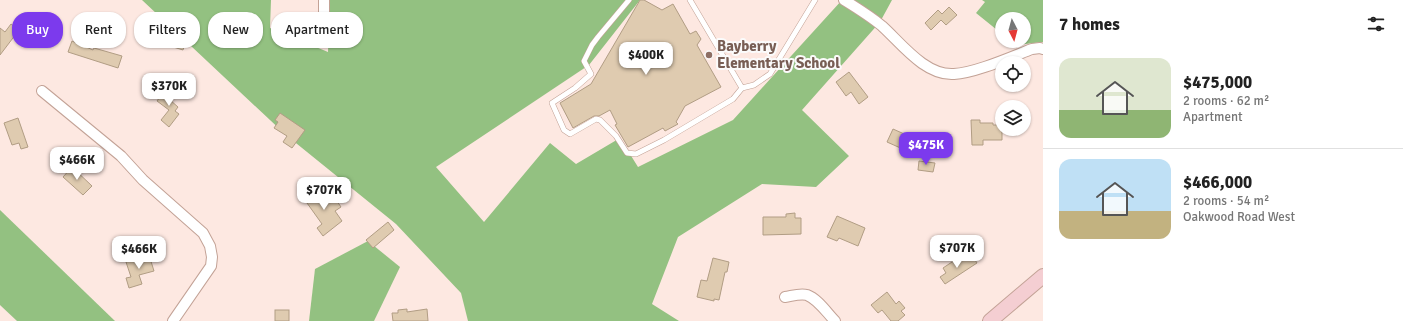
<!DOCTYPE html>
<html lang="en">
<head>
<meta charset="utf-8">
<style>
	:root { --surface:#fff; --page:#f6f6f6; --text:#222; --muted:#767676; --line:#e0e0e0; --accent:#7c3aed }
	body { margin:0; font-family:Signika,sans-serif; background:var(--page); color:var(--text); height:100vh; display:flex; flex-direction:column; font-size:15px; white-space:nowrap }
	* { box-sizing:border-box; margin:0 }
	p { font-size:13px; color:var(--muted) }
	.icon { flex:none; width:22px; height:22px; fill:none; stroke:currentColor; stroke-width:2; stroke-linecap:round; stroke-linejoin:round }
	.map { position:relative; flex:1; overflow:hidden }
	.panel { display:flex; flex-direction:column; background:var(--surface); width:360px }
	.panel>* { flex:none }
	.banner { position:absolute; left:12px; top:12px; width:380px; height:36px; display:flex; gap:8px }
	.needle { width:26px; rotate:174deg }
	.controls { position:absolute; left:995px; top:12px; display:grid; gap:8px }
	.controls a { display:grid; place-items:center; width:36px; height:36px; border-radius:50%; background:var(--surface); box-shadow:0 1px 3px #0004; font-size:20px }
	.price { position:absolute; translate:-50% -34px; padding:0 9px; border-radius:8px; background:#fff; color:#222; font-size:13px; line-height:26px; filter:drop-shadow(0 1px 2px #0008) }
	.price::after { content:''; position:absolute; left:50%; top:24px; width:12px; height:9px; margin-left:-6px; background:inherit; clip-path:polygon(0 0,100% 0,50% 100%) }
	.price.current { background:var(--accent); color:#fff }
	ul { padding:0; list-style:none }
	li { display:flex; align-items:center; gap:12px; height:100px; padding:0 16px }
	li+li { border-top:1px solid var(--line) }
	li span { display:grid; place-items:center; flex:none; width:112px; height:80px; border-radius:12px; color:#555 }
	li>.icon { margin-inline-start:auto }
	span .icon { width:48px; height:48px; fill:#fffc; stroke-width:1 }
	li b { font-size:17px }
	h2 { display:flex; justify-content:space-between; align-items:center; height:48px; padding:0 16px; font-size:17px }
	.chip { padding:0 14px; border-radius:16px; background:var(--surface); box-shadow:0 1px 3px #0004; font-size:14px; line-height:36px }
	.chip.current { background:var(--accent); color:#fff }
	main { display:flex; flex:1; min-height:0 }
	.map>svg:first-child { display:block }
</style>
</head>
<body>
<main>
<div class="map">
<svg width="1043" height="321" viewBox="0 0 1043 321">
	<rect width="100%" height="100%" fill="#fde8e1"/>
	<g fill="#93c181">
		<path d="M142 0H271L270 28 328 52 330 0H640L589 65 436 167 484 222 550 143 576 164 620 138 638 167 733 120 842 0H892L880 22 802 110 849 156 816 187 762 184 678 237 652 304 679 321H468L461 293 396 224 286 135Z"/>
		<path d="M982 0H1043V42L1016 45 1011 41H1024V19H1002V34L976 13 985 2Z"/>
		<path d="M0 210 115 321H17L0 305Z"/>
		<path d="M368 241 400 267 374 321H309L315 269Z"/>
	</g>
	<g fill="#dfcbb0" stroke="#b19d84">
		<path d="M640 0H644L662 10 673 4 690 34 696 31 701 39 697 45 721 87 685 106 676 122 678 124 665 131 663 128 628 147 615 125 617 124 610 110 599 116H594L573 128 560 103 591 84Z"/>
		<path d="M949 7 957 15 946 25 941 20 931 30 925 23 938 10 942 14Z"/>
		<path d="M11 24 19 30 0 55V28L5 32Z"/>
		<path d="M174 36 186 40 183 50 170 46Z"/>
		<path d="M72 41 93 50 94 48 122 56 118 68 68 52Z"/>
		<path d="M849 72 868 97 859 104 851 92 846 96 836 82Z"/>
		<path d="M167 87 175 93 170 100 178 107 175 111 179 114 169 127 161 120 169 110 157 101Z"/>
		<path d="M280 113 305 130 292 148 283 142 287 136 274 128 278 122 275 120Z"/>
		<path d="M18 118 28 147 21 149 19 143 12 145 4 123Z"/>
		<path d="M971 120H980V123H993V125H1002V140H983V145H972Z"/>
		<path d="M893 129 920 141 914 154 887 142Z"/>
		<path d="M919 161 935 163 933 172 918 170Z"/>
		<path d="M72 167 92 186 83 195 63 177Z"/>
		<path d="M308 192 311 196 316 192 319 197 324 193 327 198 332 194 341 207 335 211 342 221 323 236 317 228 322 224 302 196Z"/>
		<path d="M795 213V218H801V234L763 235V217H786V214Z"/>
		<path d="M837 216 865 228 858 246 839 238 837 241 827 237Z"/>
		<path d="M388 222 394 230 373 248 366 240Z"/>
		<path d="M971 254 977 263 945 284 940 277 946 273 943 268 955 260 957 264Z"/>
		<path d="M149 255 154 271 139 275 142 284 129 288 126 278 131 277 126 262Z"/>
		<path d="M713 258 729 262 727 272H725L719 300 714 299V301L697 297 701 280 707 281Z"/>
		<path d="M887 292 896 304 899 301 905 308 901 311 905 315 898 321H891L882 310 878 313 871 305Z"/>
		<path d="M407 309V312L427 309 428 321H393L392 313H398V310Z"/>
		<rect x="275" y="310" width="14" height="11"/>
	</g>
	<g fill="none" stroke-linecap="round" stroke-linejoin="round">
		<defs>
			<g id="lane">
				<path d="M629 0 598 37 592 45 584 61 591 74 575 88 552 103 564 130 570 134 596 119 600 120 616 136 627 153 636 154 664 140 733 99 742 88 754 85 770 74 815 0"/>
				<path d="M690 0 742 88"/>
			</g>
			<g id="street">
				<path d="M844 0C857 8 870 16 882 26 901 43 925 76 954 74 975 73 1011 57 1032 49L1040 48 1043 49"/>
				<path d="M320 28 324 19V0"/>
				<path d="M42 91 121 156 143 180 203 233 210 246 212 257 211 266 173 321"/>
				<path d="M785 297C792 296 800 293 807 295 818 299 827 313 835 321"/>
			</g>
			<path id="secondary" d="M990 321 1043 276"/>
		</defs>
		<use href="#lane" stroke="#c3a296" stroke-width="6"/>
		<use href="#street" stroke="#c3a296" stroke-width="12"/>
		<use href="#secondary" stroke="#c3a296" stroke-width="16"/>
		<use href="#lane" stroke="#fff" stroke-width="5"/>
		<use href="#street" stroke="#fff" stroke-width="10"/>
		<use href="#secondary" stroke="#f4ced2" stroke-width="14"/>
	</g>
	<circle fill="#8d6e63" stroke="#fbfbfb" stroke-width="1.5" cx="709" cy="55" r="4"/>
	<g text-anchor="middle" stroke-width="4" stroke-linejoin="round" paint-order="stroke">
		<g font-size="15" font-weight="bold" fill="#785e54" stroke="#fbfbfb" text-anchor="start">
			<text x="717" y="51">Bayberry<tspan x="717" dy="17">Elementary School</tspan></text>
		</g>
	</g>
</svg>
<div class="controls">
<a><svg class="needle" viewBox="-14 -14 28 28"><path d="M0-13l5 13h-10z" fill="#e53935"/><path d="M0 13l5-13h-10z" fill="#767676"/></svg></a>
<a><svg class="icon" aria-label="locate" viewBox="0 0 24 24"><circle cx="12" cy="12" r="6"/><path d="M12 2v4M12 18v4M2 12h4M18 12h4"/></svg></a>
<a><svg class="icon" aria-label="layers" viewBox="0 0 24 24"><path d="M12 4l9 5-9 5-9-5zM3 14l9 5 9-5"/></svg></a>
</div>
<b class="price" style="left:646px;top:76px">$400K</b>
<b class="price" style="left:169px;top:107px">$370K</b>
<b class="price current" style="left:926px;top:166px">$475K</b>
<b class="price" style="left:77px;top:181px">$466K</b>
<b class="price" style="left:324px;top:211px">$707K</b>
<b class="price" style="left:957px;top:269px">$707K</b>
<b class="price" style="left:139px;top:270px">$466K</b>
<div class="banner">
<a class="chip current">Buy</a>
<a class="chip">Rent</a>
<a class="chip">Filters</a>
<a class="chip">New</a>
<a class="chip">Apartment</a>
</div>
</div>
<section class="panel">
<h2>7 homes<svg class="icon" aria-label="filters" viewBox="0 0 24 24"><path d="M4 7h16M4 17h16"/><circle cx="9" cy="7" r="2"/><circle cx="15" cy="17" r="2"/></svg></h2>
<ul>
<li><span style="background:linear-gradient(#dfe7d0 65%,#8fb573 0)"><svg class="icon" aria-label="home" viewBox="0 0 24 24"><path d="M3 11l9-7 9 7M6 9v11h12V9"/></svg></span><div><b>$475,000</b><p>2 rooms · 62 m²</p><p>Apartment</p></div></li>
<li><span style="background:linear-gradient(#bfe0f5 65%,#c2b280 0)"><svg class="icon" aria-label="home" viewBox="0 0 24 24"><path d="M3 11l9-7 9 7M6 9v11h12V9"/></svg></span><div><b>$466,000</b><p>2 rooms · 54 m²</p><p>Oakwood Road West</p></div></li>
</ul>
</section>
</main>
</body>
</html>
